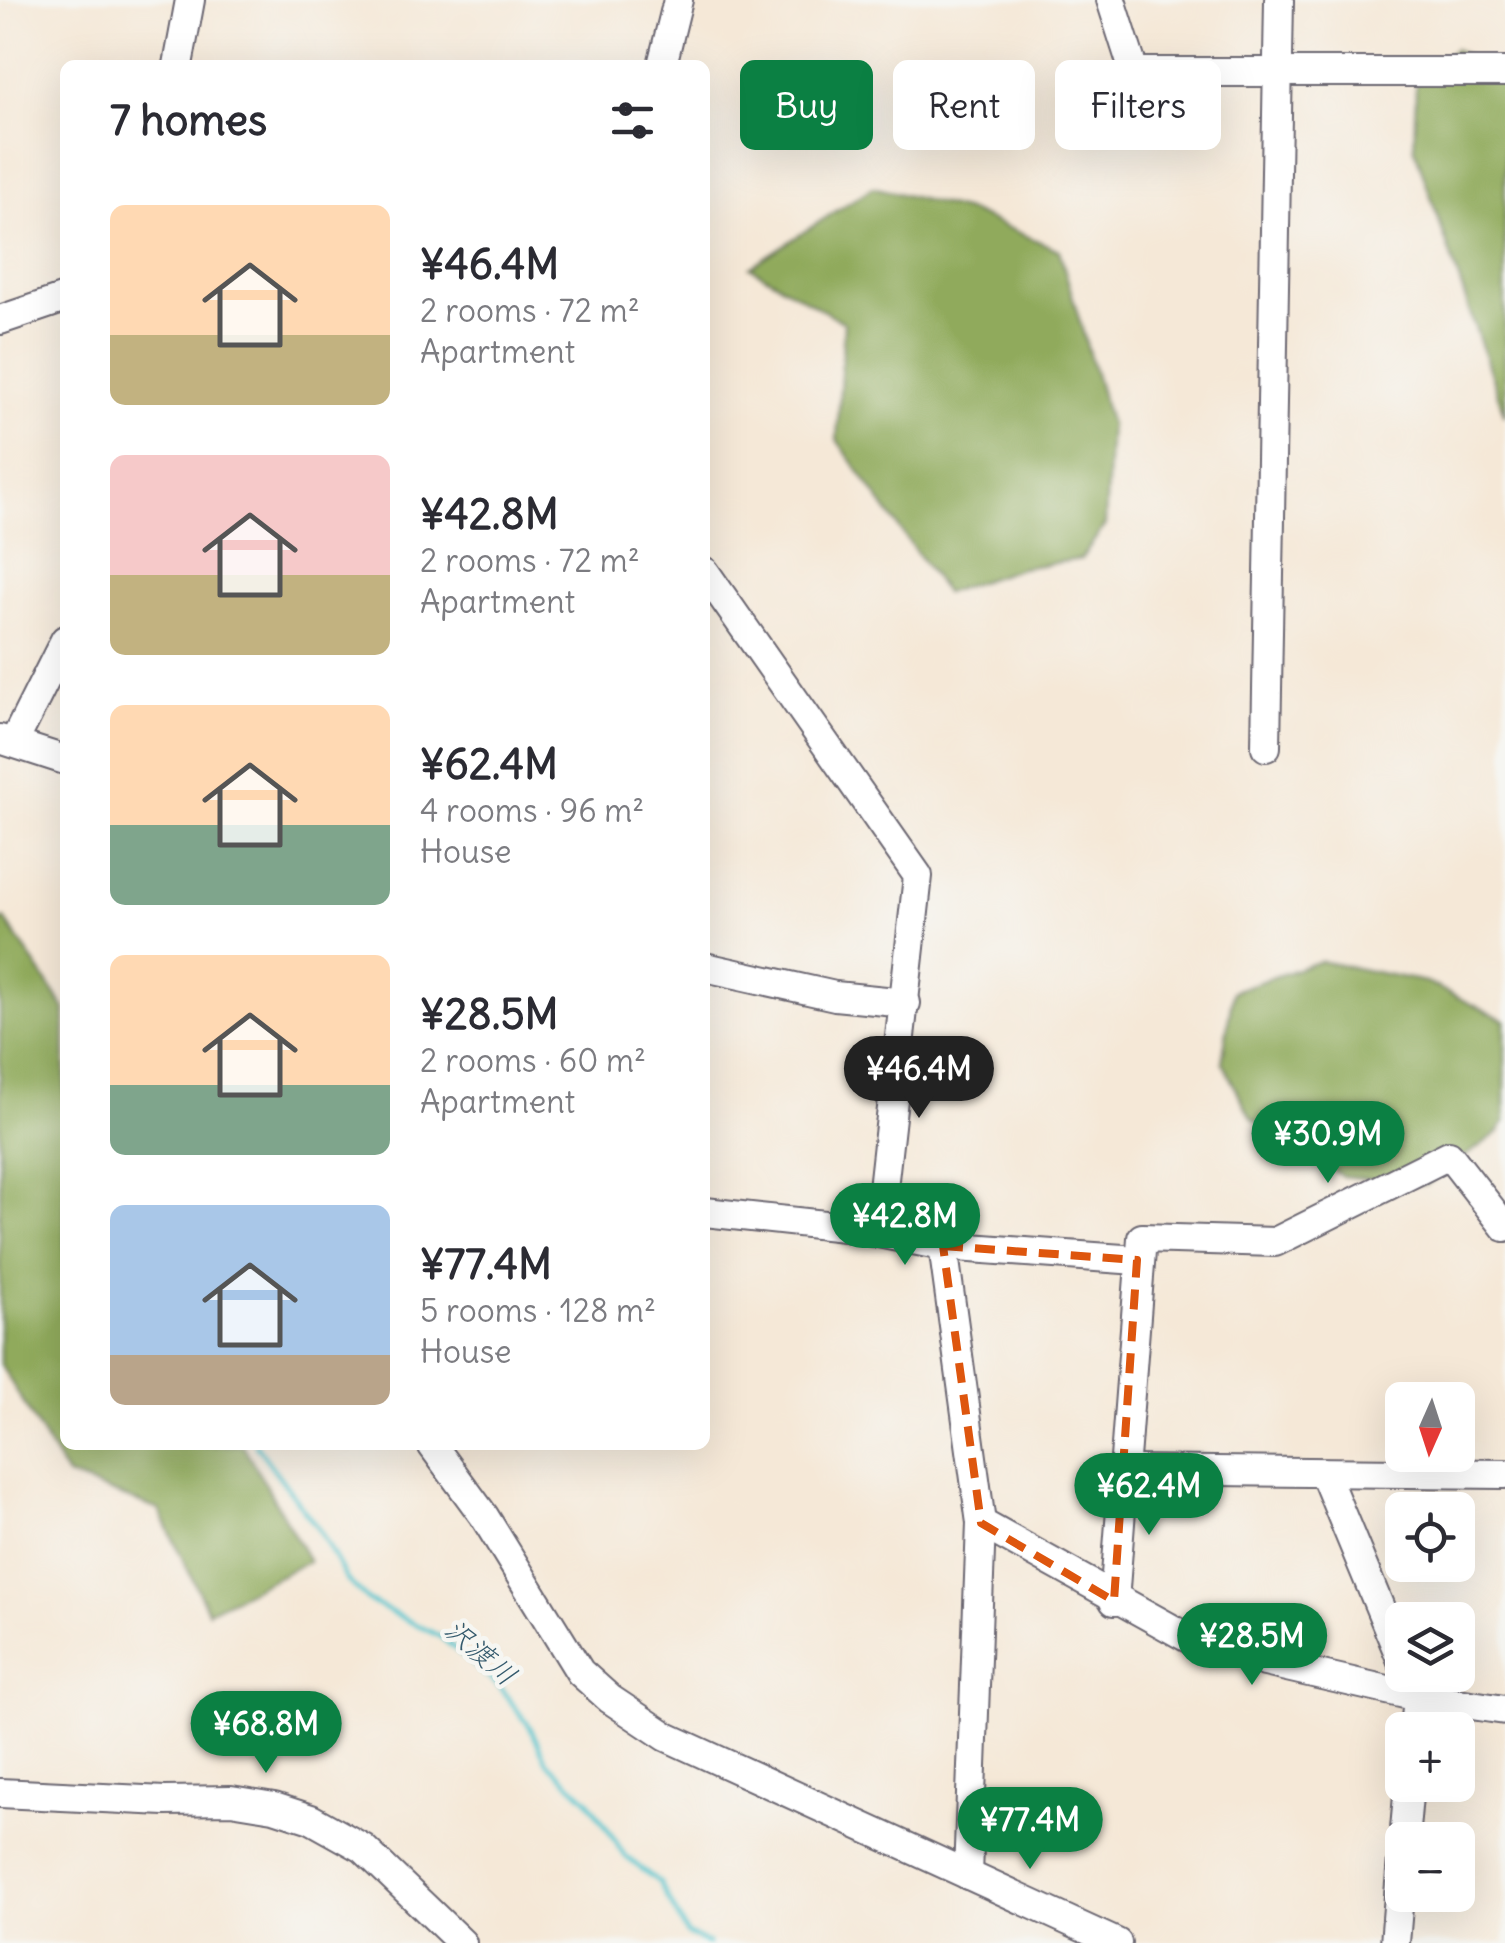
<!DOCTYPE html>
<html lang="en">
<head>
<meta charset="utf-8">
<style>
	:root { --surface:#fff; --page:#f2f2f3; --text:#2b2b33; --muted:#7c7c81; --accent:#0b8043 }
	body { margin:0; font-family:Delius,"Klee One",sans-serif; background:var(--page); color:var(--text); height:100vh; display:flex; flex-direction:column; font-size:38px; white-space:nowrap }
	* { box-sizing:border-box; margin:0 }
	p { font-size:32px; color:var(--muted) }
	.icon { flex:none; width:55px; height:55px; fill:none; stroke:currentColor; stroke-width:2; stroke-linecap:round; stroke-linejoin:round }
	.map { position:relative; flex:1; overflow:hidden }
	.drawer { position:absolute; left:60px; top:60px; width:650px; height:1390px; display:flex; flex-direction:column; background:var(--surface); border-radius:15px; box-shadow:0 10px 40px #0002 }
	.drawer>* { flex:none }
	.top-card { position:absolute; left:740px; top:60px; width:615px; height:90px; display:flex; gap:20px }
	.needle { width:65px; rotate:183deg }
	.fabs { position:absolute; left:1385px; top:1382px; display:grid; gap:20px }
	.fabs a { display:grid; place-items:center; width:90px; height:90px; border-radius:15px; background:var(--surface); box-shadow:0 10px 40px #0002; font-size:50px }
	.price { position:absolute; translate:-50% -85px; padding:0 22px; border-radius:35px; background:var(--accent); color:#fff; font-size:32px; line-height:65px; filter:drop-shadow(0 2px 5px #0008) }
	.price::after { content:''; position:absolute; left:50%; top:60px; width:30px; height:22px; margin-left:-15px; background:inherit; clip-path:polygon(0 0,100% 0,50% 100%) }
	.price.selected { background:#222; color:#fff }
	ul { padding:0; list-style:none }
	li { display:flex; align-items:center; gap:30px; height:250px; padding:0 50px }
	li span { display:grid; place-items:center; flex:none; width:280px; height:200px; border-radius:15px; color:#555 }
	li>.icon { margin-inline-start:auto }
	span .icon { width:120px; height:120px; fill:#fffc; stroke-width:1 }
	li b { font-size:42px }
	h2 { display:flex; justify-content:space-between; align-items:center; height:120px; padding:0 50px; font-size:42px }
	.chip { padding:0 35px; border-radius:15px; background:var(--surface); box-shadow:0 10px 40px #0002; font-size:35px; line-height:90px }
	.chip.selected { background:var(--accent); color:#fff }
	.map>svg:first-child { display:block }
</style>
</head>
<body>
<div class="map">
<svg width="1505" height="1943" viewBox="0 0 1505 1943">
	<rect width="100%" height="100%" fill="#f6f6f2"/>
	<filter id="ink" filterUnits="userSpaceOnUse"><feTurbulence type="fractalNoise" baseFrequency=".01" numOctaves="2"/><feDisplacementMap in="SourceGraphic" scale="20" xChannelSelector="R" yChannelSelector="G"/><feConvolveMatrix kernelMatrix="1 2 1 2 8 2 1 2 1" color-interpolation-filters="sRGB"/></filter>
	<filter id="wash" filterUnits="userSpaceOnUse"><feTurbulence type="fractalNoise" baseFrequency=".0048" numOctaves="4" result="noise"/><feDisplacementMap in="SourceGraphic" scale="40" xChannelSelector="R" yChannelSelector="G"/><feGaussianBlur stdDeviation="2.25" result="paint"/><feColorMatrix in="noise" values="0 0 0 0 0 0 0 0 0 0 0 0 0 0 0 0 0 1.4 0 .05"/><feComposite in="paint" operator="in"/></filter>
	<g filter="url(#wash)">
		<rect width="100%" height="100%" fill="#f5e8d7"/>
		<g fill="#90aa5c" stroke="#59664c" stroke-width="2.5">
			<path d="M1454 49 1505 77V416L1414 147 1416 82Z"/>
			<path d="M873 187 971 212 1059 250 1110 425 1105 525 1081 559 1021 568 945 593 837 440 844 323 750 267Z"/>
			<path d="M5 919 65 1009V1445H243L309 1561 208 1611 159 1510 67 1476 0 1364V921Z"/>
			<path d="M1320 961 1426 982 1505 1020V1122L1499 1132 1426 1185 1342 1176 1251 1118 1222 1062 1233 991Z"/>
		</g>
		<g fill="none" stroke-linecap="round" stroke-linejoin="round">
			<path stroke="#55c3cb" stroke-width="5" d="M256 1445 321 1533 347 1580 369 1601 441 1637 497 1684 529 1725 547 1762 588 1800 626 1857 660 1883 687 1934 708 1943"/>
		</g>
	</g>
	<g filter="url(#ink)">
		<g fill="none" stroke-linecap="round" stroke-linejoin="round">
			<defs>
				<g id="minor">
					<path d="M1111 0 1134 72H1505"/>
					<path d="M178 65 190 0"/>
					<path d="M662 65 678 0"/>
					<path d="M0 320 65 298"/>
					<path d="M705 572 918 876 878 1233"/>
					<path d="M0 739 65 760"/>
					<path d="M14 742 65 640"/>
					<path d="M1266 747 1279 0"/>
					<path d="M705 967 835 996 906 1003"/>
					<path d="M705 1212 853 1228 943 1246 1137 1260"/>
					<path d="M943 1246 981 1523 968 1875"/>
					<path d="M432 1445 484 1516 580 1672 610 1699 667 1737 1117 1943"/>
					<path d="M1126 1470 1505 1474"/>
					<path d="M1325 1475 1402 1661"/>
					<path d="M981 1523 1190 1639 1265 1662 1418 1697 1505 1710"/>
					<path d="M1114 1601 1142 1238 1275 1242 1449 1155 1505 1227"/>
					<path d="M1411 1681 1418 1697 1415 1730"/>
					<path d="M0 1793 165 1801 231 1800 274 1807 311 1819 363 1848 462 1943"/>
					<path d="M1404 1840 1409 1785"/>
					<path d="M1395 1943 1402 1859"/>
				</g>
			</defs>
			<use href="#minor" stroke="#6c6772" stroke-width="32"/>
			<use href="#minor" stroke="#fff" stroke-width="28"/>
		</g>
	</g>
	<path fill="none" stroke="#de560e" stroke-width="8" stroke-dasharray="20 12" stroke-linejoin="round" d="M943 1246 1137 1260 1114 1601 981 1523Z"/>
	<g text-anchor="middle" stroke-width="9" stroke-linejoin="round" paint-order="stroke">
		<g font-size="28" font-style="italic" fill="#345a6d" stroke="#f6f6f2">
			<text transform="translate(481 1652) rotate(41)" y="10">沢渡川</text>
		</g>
	</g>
</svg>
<div class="fabs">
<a><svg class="needle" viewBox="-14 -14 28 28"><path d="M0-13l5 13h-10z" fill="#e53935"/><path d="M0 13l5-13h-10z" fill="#7c7c81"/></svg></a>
<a><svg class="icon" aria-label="locate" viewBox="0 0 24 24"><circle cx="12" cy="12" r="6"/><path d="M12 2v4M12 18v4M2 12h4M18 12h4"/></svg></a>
<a><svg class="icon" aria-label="layers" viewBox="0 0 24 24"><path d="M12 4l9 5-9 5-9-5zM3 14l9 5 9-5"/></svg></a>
<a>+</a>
<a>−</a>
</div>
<b class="price selected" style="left:919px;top:1121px">¥46.4M</b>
<b class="price" style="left:1328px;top:1186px">¥30.9M</b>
<b class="price" style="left:905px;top:1268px">¥42.8M</b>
<b class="price" style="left:1149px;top:1538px">¥62.4M</b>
<b class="price" style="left:1252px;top:1688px">¥28.5M</b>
<b class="price" style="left:266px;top:1776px">¥68.8M</b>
<b class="price" style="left:1030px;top:1872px">¥77.4M</b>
<div class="top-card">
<a class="chip selected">Buy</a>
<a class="chip">Rent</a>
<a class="chip">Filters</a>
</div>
<section class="drawer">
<h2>7 homes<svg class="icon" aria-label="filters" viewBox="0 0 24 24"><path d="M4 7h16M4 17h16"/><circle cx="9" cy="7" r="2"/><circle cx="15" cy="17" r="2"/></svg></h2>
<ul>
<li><span style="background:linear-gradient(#ffd9b3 65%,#c2b280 0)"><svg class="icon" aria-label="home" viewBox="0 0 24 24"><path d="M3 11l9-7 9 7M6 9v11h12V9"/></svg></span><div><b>¥46.4M</b><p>2 rooms · 72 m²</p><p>Apartment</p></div></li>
<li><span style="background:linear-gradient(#f6c9c9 60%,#c2b280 0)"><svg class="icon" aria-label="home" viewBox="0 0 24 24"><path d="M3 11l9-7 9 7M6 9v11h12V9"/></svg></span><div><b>¥42.8M</b><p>2 rooms · 72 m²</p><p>Apartment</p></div></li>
<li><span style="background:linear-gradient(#ffd9b3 60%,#7fa58c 0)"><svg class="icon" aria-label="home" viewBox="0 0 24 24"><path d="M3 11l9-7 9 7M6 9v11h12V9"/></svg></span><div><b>¥62.4M</b><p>4 rooms · 96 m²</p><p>House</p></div></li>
<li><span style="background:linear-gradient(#ffd9b3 65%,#7fa58c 0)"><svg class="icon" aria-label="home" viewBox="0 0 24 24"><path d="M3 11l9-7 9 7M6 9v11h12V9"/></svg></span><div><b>¥28.5M</b><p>2 rooms · 60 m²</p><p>Apartment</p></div></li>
<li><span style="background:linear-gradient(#a9c7e8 75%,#b9a48a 0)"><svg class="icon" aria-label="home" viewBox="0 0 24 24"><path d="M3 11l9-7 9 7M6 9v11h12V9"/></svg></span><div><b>¥77.4M</b><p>5 rooms · 128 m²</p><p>House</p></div></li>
</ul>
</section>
</div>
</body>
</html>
